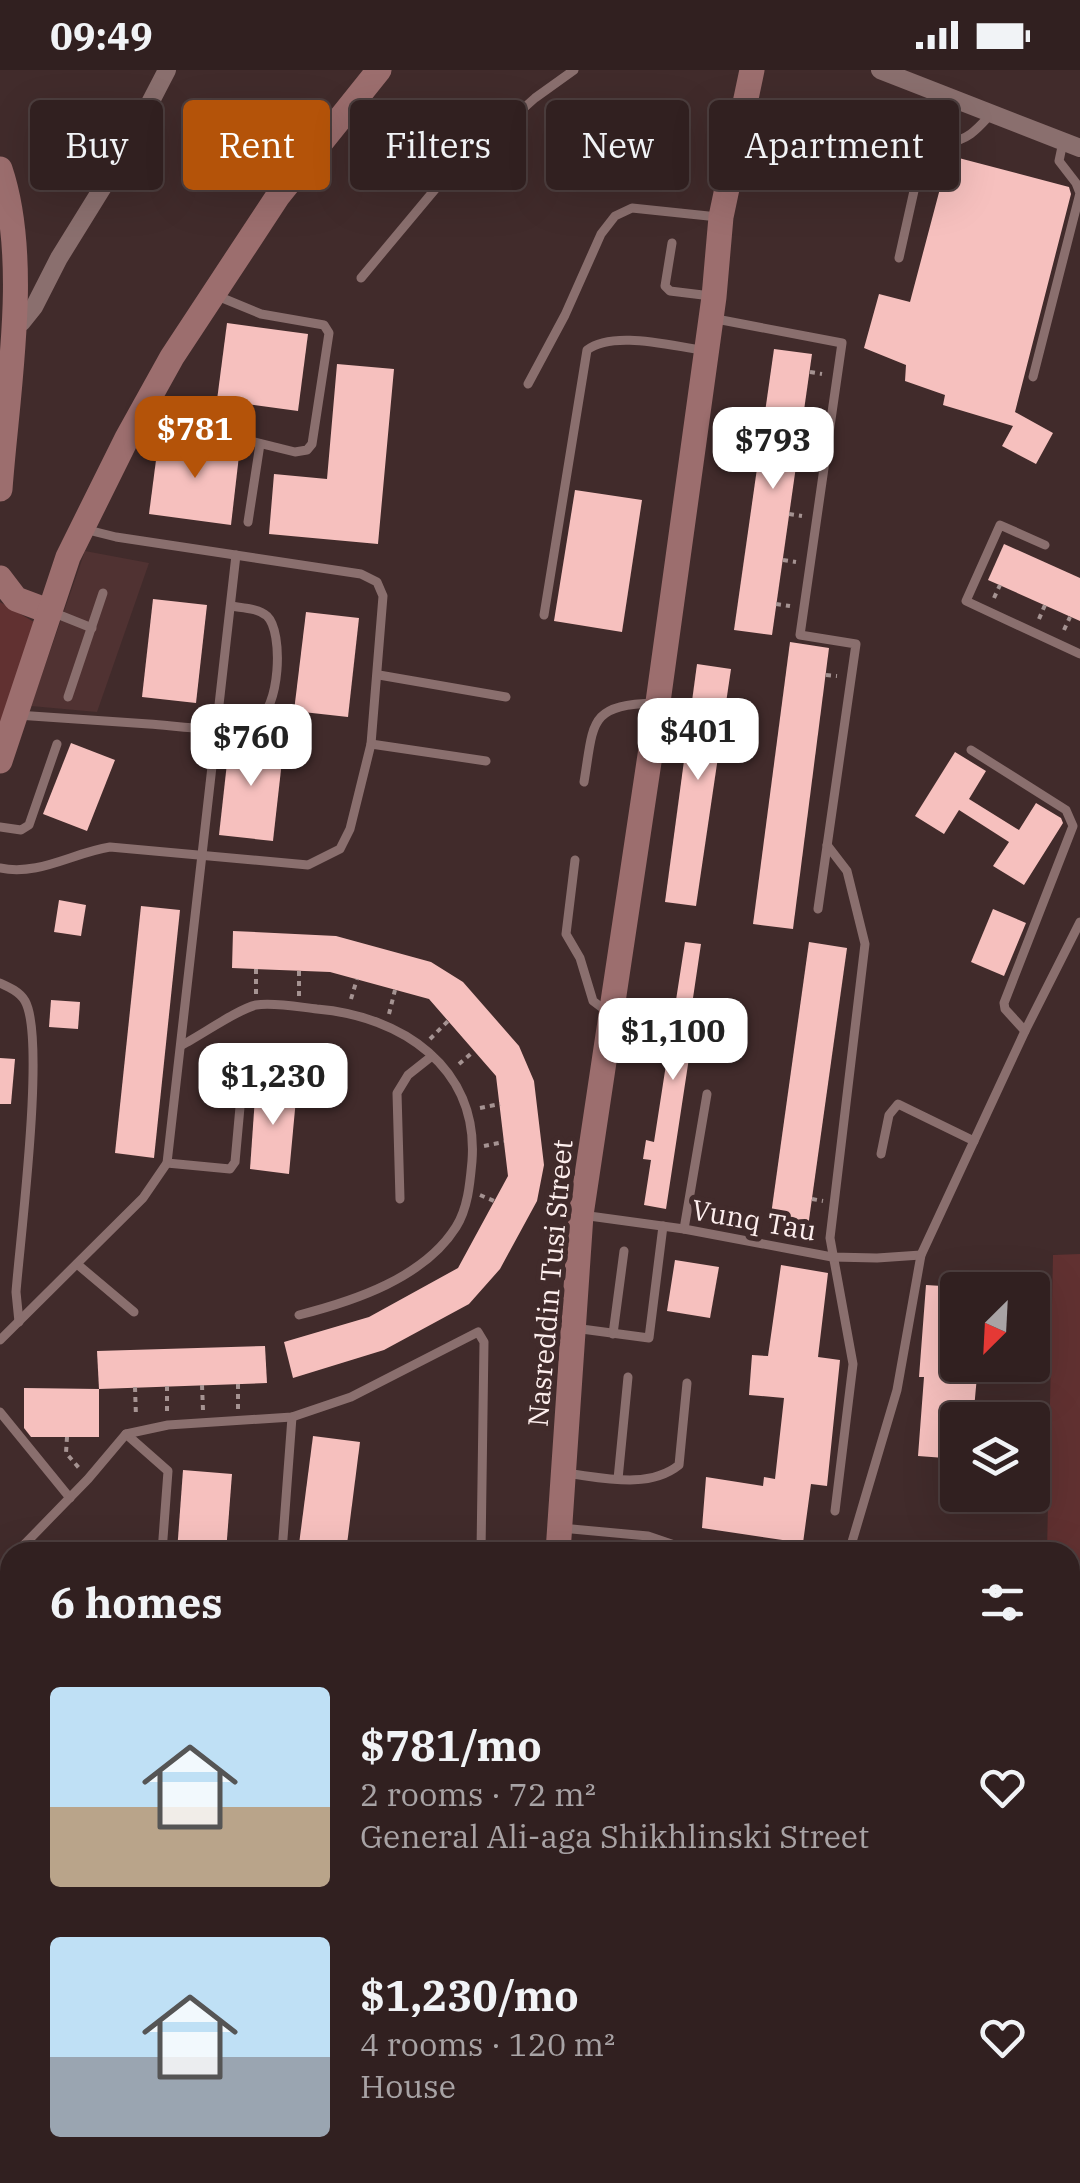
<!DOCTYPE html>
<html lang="en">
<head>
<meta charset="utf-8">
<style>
	:root { --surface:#312020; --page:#392829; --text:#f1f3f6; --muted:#a8a3a5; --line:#4c3e3e; --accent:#b45309 }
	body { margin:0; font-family:"IBM Plex Serif",serif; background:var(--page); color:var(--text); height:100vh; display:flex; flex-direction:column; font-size:38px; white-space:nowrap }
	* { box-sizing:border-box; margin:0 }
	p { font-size:32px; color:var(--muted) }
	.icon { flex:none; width:55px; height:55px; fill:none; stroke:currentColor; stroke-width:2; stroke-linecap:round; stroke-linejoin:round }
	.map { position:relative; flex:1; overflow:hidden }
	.side { position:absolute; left:0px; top:1472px; width:1080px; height:642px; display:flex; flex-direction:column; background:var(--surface); border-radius:30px 30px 0 0; box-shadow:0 10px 40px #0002,0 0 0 2px var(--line) }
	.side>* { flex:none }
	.guide { position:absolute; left:30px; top:30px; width:1020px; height:90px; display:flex; gap:20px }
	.needle { width:65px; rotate:204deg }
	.fabs { position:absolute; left:940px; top:1202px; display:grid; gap:20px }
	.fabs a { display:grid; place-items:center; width:110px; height:110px; border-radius:10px; background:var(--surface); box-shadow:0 10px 40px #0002,0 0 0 2px var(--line); font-size:50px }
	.price { position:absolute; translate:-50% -85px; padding:0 22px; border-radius:20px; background:#fff; color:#222; font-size:32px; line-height:65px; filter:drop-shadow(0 2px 5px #0008) }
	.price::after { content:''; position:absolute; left:50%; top:60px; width:30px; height:22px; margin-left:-15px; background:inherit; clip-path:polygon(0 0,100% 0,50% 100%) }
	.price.on { background:var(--accent); color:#fff }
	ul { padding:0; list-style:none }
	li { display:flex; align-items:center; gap:30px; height:250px; padding:0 50px }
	li span { display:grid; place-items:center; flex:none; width:280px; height:200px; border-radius:10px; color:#555 }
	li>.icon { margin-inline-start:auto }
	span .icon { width:120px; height:120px; fill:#fffc; stroke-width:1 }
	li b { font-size:42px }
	h2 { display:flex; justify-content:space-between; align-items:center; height:120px; padding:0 50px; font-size:42px }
	.pill { padding:0 35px; border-radius:10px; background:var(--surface); box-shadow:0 10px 40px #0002,0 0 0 2px var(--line); font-size:35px; line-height:90px }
	.pill.on { background:var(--accent); color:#fff }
	.status { display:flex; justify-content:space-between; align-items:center; height:70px; padding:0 50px; background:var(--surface); direction:ltr }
	.status svg { height:28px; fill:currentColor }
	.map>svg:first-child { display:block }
</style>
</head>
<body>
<div class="status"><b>09:49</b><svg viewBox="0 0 49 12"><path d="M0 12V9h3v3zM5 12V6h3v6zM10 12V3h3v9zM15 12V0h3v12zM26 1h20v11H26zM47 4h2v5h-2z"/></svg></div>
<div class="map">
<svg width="1080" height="2113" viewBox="0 0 1080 2113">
	<rect width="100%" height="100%" fill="#412b2b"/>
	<path fill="#503232" d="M85 481 149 493 97 642 31 636Z"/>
	<g fill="#613131">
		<path d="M0 532 34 552 0 658Z"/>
		<path d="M1080 1184V2113H927L942 2105H1070V1482H1047L1053 1185Z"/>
		<path d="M340 2105H519V2113H341Z"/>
	</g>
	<g fill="#f6c0be">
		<path d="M932 81 1069 117 1071 124 1015 342 1053 363 1036 394 1002 376 1013 356 943 335 945 325 905 311 906 295 864 278 879 224 910 232 942 111 926 107Z"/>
		<path d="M227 253 308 264 298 341 217 330Z"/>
		<path d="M774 279 812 284 772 565 734 560Z"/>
		<path d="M337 294 394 299 378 474 269 464 274 404 327 409Z"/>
		<path d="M159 367 240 377 231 455 149 444Z"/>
		<path d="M575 420 642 430 622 562 554 551Z"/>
		<path d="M1004 474 1080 508V551L988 510Z"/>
		<path d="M153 529 207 535 196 633 142 627Z"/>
		<path d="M306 542 359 548 348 647 294 641Z"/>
		<path d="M790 572 829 578 793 859 753 854Z"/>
		<path d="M697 594 731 599 696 836 665 832Z"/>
		<path d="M230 666 284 673 273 771 219 765Z"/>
		<path d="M71 673 115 690 87 761 43 744Z"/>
		<path d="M955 682 986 701 969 729 1019 760 1036 733 1061 748 1063 753 1024 815 993 796 1009 772 959 740 944 764 915 746Z"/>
		<path d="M59 830 86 835 81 866 54 862Z"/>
		<path d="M141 836 180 840 154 1088 115 1083Z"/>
		<path d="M993 839 1026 853 1004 906 971 892Z"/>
		<path d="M233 861 336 866 431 892 463 912 519 976 534 1011 544 1095 537 1131 500 1199 469 1234 384 1280 293 1308 284 1272 369 1247 458 1198 508 1106 496 1006 429 929 330 902 232 898Z"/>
		<path d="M685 872 701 874 693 928 698 929 666 1139 644 1135 651 1090 643 1089 646 1070 654 1072Z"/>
		<path d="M809 872 847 878 808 1157 770 1152Z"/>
		<path d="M51 930 80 932 78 959 49 957Z"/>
		<path d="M0 988 15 989 11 1034H0Z"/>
		<path d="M256 1013 297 1018 289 1104 250 1099Z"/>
		<path d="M675 1190 719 1197 710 1248 667 1241Z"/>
		<path d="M781 1195 828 1203 818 1287 840 1290 827 1416 811 1414 803 1473 702 1458 706 1407 763 1416 764 1407 775 1409 784 1328 749 1325 752 1285 768 1286Z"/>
		<path d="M926 1215 958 1217V1295H978L973 1350H958V1389L918 1386 924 1307H919Z"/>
		<path d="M265 1276 267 1313 99 1319 97 1281Z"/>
		<path d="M24 1318 99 1319V1367H31L24 1358Z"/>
		<path d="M313 1366 360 1372 346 1482H298Z"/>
		<path d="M183 1400 232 1404 226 1482H177Z"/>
	</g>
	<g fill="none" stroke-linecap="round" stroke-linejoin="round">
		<g stroke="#a59392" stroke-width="4" stroke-dasharray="5 5" stroke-linecap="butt">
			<path d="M810 302 822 304"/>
			<path d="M803 350 816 352"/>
			<path d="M796 396 809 397"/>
			<path d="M789 444 802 446"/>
			<path d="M783 490 796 492"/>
			<path d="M994 528 1000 515"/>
			<path d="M776 534 790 536"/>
			<path d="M1039 549 1045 535"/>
			<path d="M1064 560 1070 547"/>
			<path d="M826 605 837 606"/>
			<path d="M299 901V926"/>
			<path d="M256 924V899"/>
			<path d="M351 929 357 909"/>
			<path d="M389 944 395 920"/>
			<path d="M430 969 448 951"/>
			<path d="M459 994 474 981"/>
			<path d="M480 1038 500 1034"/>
			<path d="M484 1076 504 1072"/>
			<path d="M480 1125 494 1131"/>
			<path d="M812 1129 823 1131"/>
			<path d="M238 1314V1339"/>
			<path d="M202 1315 203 1340"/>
			<path d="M167 1316V1342"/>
			<path d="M135 1317 136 1347"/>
			<path d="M67 1367 66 1383 79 1398"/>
			<path d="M55 2105 56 2113"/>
		</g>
		<g stroke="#8a6f6e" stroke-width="9">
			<path d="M672 173 665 216 670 221 711 226"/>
			<path d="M899 188 924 76C934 69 937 73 948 72 968 71 979 57 991 44"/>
			<path d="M361 208 442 111 535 28 574 0"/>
			<path d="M711 248 842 273 800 565 856 574 818 839"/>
			<path d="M1033 307 1080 123 1076 113 1059 91 1063 72"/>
			<path d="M528 314 565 245 601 164 615 146 632 138 718 147"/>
			<path d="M190 356 295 382 307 380 312 374 329 263 324 255 261 244 215 225"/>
			<path d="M248 452 260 374"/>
			<path d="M1045 475 1000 455 966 531 1080 584"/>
			<path d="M52 542 92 558"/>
			<path d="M544 545 587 280C613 260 671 276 703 280"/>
			<path d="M379 605 506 627"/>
			<path d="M68 627 103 523"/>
			<path d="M17 645C61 648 105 651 149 654 182 656 224 665 256 651 280 641 284 562 267 546 258 538 242 538 231 536"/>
			<path d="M371 674 486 691"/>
			<path d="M971 680 1066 740 1073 756 1004 933 1005 939 1025 961"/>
			<path d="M584 712C594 652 588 635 655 633"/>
			<path d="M0 757 21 760 29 755 57 674"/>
			<path d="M827 775 847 801 865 874 830 1168 853 1294 835 1441"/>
			<path d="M575 790 566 864 580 888 593 931 609 943"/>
			<path d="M0 798C39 806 72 783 110 777L308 795 340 779 350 759 371 674 383 526 377 512 361 504 116 467 84 459"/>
			<path d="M0 913C9 917 20 922 25 931 46 968 20 1169 16 1222L19 1252"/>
			<path d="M182 975C200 966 238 939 256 935 273 932 299 937 317 939 401 946 479 997 472 1091 470 1113 468 1138 456 1157 424 1208 354 1231 299 1245"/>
			<path d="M881 1084 889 1045 898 1034 974 1071"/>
			<path d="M167 1093 230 1099 235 1092 245 982"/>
			<path d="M400 1129 397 1023 408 1005 432 986"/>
			<path d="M582 1145 684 1159 832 1187 877 1188 921 1185"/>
			<path d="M684 1159 707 1024"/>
			<path d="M77 1194 134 1242"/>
			<path d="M574 1258 649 1268 663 1156"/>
			<path d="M613 1264 624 1181"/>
			<path d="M0 1270 143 1128 167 1093 236 485"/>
			<path d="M0 1342 70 1428"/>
			<path d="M126 1364 168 1401 162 1482"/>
			<path d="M564 1403C601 1407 648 1420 679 1395L687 1313"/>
			<path d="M618 1409 628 1307"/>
			<path d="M561 1458 648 1466 695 1482"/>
			<path d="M17 1482 88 1409 126 1364 168 1355 292 1347 351 1327 478 1262 484 1272 481 1482"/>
			<path d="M282 1482 292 1347"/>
			<path d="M849 1482 897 1320 921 1185 1025 961 1080 852"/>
			<path d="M0 1500 10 1490"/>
			<path d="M0 1977 10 1968"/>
			<path d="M797 2105 798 2113"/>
			<path d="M96 2113 200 2105"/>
			<path d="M214 2113V2105"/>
			<path d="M624 2113 667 2105"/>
		</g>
		<g stroke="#8a6f6e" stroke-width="18">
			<path d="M880 0 1080 78"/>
			<path d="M12 258 22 252 34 237 59 188 124 83 167 0"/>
			<path d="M0 1527 10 1532"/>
		</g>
		<g stroke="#9c6e6e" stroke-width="25">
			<path d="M0 99C31 191 7 322 0 419"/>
			<path d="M0 508 16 529 48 541"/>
			<path d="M0 691 68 487 127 368 172 287 278 126 379 0"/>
			<path d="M558 1482 581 1145 658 632 714 227 721 147 752 0"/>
			<path d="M517 2113 518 2105"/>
		</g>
	</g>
	<g text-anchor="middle" stroke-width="10" stroke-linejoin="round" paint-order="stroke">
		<g font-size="28" fill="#fdeeed" stroke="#412b2b">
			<text transform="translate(754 1150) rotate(10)" y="10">Vunq Tau</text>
			<text transform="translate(550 1213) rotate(-85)" y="10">Nasreddin Tusi Street</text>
		</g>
	</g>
</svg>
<div class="fabs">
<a><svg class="needle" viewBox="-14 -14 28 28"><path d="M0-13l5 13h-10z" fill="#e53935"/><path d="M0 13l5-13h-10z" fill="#a8a3a5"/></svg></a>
<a><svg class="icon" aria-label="layers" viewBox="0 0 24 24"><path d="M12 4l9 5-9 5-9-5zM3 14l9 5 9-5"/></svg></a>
</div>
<b class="price on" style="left:195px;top:411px">$781</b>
<b class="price" style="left:773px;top:422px">$793</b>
<b class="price" style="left:698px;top:713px">$401</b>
<b class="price" style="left:251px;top:719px">$760</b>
<b class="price" style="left:673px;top:1013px">$1,100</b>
<b class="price" style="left:273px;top:1058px">$1,230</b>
<div class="guide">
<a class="pill">Buy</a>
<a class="pill on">Rent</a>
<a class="pill">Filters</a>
<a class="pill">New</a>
<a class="pill">Apartment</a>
</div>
<section class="side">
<h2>6 homes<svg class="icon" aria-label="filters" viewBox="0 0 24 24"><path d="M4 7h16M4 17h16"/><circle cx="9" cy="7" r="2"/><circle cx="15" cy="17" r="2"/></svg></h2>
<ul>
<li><span style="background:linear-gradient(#bfe0f5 60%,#b9a48a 0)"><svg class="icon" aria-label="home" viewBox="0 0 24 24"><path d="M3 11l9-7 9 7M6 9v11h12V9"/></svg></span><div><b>$781/mo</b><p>2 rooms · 72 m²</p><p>General Ali-aga Shikhlinski Street</p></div><svg class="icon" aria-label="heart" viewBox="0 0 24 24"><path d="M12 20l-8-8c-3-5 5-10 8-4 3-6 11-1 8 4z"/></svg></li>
<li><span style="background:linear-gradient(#bfe0f5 60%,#9aa5b1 0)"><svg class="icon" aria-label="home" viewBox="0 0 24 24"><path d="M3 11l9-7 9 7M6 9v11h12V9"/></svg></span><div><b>$1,230/mo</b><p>4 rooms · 120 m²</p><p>House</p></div><svg class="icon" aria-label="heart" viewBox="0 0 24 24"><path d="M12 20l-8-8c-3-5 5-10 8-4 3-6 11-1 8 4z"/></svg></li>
</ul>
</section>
</div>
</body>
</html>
